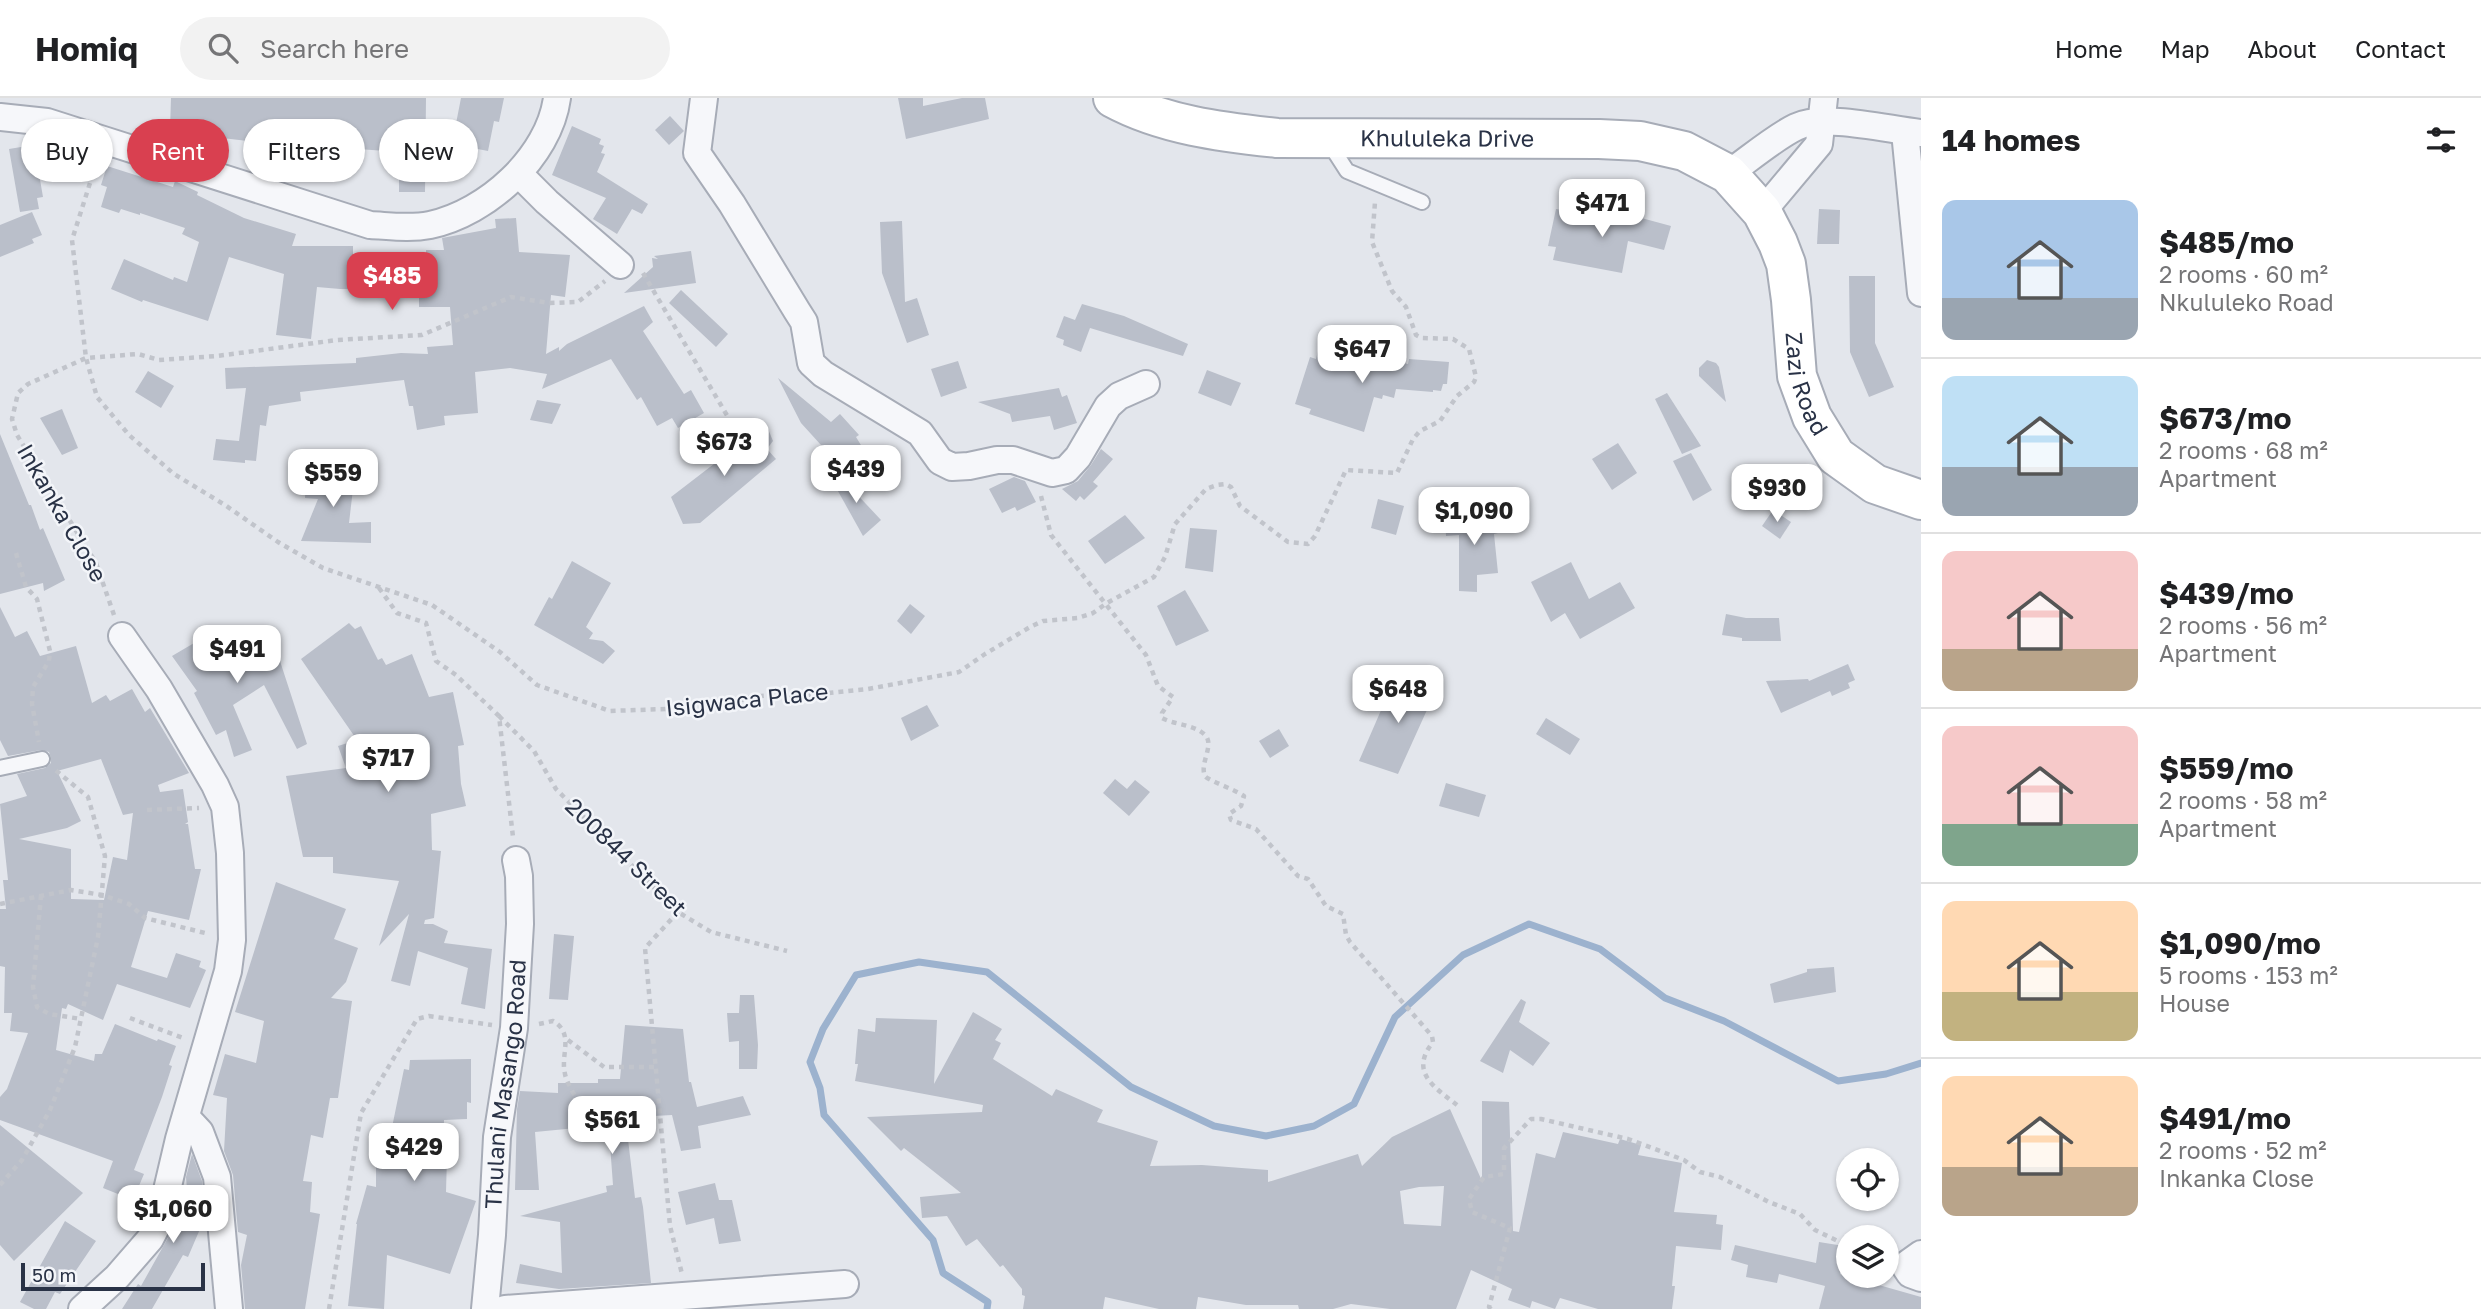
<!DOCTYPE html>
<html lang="en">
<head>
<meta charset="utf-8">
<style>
	:root { --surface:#fff; --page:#f2f2f2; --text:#202124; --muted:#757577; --line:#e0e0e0; --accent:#d94050 }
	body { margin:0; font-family:"Golos Text",sans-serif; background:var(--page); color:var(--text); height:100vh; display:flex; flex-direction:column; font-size:26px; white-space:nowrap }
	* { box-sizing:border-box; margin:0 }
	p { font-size:23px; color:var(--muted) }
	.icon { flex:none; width:38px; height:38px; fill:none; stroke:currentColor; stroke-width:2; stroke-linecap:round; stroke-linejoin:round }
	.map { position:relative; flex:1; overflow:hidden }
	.drawer { display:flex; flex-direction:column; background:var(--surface); width:560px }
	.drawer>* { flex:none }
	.top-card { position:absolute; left:21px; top:21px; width:665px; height:63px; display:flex; gap:14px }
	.fabs { position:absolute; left:1836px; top:1050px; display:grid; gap:14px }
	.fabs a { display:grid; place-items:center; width:63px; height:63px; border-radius:50%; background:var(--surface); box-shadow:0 2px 5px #0004; font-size:35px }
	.scale { position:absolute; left:21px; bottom:18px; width:184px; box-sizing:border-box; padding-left:7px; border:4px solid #293246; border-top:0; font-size:19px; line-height:24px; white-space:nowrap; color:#293246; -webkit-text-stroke:5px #f3f5f9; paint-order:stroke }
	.price { position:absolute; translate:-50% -60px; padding:0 16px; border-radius:14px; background:#fff; color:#222; font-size:23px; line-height:46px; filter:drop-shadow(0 2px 4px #0008) }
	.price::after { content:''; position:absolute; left:50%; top:42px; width:21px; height:16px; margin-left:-10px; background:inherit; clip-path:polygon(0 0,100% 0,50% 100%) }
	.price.current { background:var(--accent); color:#fff }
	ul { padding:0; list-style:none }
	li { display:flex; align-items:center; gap:21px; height:175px; padding:0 21px }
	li+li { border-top:2px solid var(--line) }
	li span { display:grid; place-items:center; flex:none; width:196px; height:140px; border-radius:14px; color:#555 }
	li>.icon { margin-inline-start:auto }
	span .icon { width:84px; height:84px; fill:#fffc; stroke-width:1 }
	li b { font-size:30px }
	h2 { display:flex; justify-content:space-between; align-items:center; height:84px; padding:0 21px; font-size:30px }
	.chip { padding:0 24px; border-radius:32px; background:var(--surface); box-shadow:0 2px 5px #0004; font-size:24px; line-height:63px }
	.chip.current { background:var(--accent); color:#fff }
	header { display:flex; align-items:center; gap:42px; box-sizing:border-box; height:98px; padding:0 35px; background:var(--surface); border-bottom:2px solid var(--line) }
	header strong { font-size:33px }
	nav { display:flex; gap:38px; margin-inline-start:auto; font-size:24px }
	.search { width:490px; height:63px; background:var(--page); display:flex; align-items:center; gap:18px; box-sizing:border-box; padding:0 24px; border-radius:38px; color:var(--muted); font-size:26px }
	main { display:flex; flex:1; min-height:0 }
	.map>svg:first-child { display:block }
</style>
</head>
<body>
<header>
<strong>Homiq</strong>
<div class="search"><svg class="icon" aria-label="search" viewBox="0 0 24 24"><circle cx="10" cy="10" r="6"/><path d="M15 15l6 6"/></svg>Search here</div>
<nav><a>Home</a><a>Map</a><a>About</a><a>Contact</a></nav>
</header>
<main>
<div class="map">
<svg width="1921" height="1211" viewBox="0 0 1921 1211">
	<rect width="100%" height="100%" fill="#e3e6ec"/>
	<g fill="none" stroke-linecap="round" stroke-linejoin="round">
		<path stroke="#9cb2ce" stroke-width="7" d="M987 1211 988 1204 943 1175 933 1142 824 1017 820 990 810 964 823 931 856 877 919 864 987 874 1131 989 1214 1028 1266 1038 1314 1028 1354 1006 1395 919 1463 857 1529 826 1600 851 1665 900 1724 923 1838 983 1886 976 1921 965"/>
	</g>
	<g fill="#babfca" fill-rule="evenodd">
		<path d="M171 0H426L425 94H399V54L318 48 317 54 257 47V44L197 37V33L170 32Z"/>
		<path d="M461 0H504L499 24 494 23 488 53 452 46Z"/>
		<path d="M898 0H923V8L962 0H985L989 21 906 41Z"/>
		<path d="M670 18 684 33 669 47 655 32Z"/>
		<path d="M572 28 601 41 599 46 604 48 601 55 605 56 597 74 648 106 642 116 632 111 617 136 593 121 606 100 552 77Z"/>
		<path d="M27 48 31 71 38 70 43 99 37 100 39 111 20 114 9 51Z"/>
		<path d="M107 68 173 89 175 83 198 94 197 97 244 120 296 136 292 148H353V162L426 163V152H444L442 140 496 130 495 121 516 120 519 154 570 157 565 199 551 197 546 256 559 249V253L567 246 644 208 653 224 643 233 684 296 691 292 704 315 678 330 672 320 657 328 641 299 637 302 611 261 542 291 547 276 510 270 475 274 478 315 444 318 445 327 417 332 413 308H409L404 282 300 294 301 303 269 308 266 328 260 327 256 363 245 362V365L213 362 216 341 239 343 246 290 226 291 225 270 356 265V260L401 255 428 256 427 249 453 247 450 209H419V192L340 191 317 189 311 241 276 237 284 176 229 159 208 223 143 202 142 204 111 191 124 161 173 182 174 179 187 184 199 144 182 136 185 130 140 115V117L121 111 119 115 101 109 107 89 101 87Z"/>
		<path d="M1556 111 1621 122 1623 115 1671 128 1664 152 1628 143 1622 175 1553 162 1556 149 1548 148Z"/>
		<path d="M1819 111 1840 112 1839 146H1817Z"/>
		<path d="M32 114 42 137 32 141 34 145 0 159V127Z"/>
		<path d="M902 123 905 204 917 200 929 237 907 245 882 175 880 124Z"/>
		<path d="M691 153 696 185 624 195 653 169 652 160 658 161 654 158Z"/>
		<path d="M1849 178H1875V245L1894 289 1869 299 1850 254Z"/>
		<path d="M681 192 728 236 716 249 669 205Z"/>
		<path d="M1082 206 1124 218 1188 246 1183 258 1090 230 1081 254 1063 247 1064 242 1056 239 1064 218 1075 222Z"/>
		<path d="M1318 253 1327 254 1368 267 1367 258 1408 266 1409 261 1449 264 1447 286H1443L1441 293 1433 292V294L1396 291 1394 300 1383 297 1382 301 1374 299 1364 334 1309 316 1311 311 1295 306 1310 259 1316 261Z"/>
		<path d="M1707 262 1716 265 1719 269 1726 304 1699 278V270Z"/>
		<path d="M958 263 967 290 941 299 931 271Z"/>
		<path d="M1207 272 1241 285 1231 308 1198 295Z"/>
		<path d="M148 273 174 288 161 310 135 294Z"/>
		<path d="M778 280 831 324 840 316 859 337 856 339 881 380 861 391 801 325Z"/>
		<path d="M1059 290 1062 299 1067 297 1077 325 1054 332 1050 318 1012 324 1010 316 978 304Z"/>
		<path d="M1667 295 1701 348 1682 356 1655 301Z"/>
		<path d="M537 302 561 306 552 326 530 322Z"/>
		<path d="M62 311 78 350 62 357 40 320Z"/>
		<path d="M766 326 773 343 767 351 776 361 700 425 683 426 671 399Z"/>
		<path d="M0 336 29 407H31L40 432 43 430 65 482 44 493 43 485 0 496Z"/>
		<path d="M1618 345 1637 375 1612 392 1592 361Z"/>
		<path d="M1101 351 1113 361 1093 384 1098 388 1084 402 1080 398 1076 403 1062 391 1078 383 1091 367Z"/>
		<path d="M1691 355 1712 392 1693 403 1673 363Z"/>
		<path d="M306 372 355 374 349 425 371 424V445L301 443 318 401 305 400Z"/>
		<path d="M835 373 881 422 863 438 829 377Z"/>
		<path d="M1014 379 1025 383 1036 404 1017 413 1015 409 1002 415 989 391Z"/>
		<path d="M1378 401 1404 408 1396 437 1371 430Z"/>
		<path d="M1773 412 1791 424 1780 441 1762 428Z"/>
		<path d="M1498 415V435L1494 436 1498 475 1477 477V494L1459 493V437L1446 438 1445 418Z"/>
		<path d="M1125 417 1145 440 1105 466 1088 443Z"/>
		<path d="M1190 430 1217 432 1213 474 1185 470Z"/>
		<path d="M572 463 611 485 586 529 593 535 589 541 603 543 615 553 603 566 534 527 549 499 552 501Z"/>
		<path d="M1571 464 1589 501 1620 484 1635 510 1580 541 1565 515 1551 524 1531 484Z"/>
		<path d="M1185 492 1209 533 1176 548 1157 508Z"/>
		<path d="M910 506 925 518 911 536 897 523Z"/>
		<path d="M0 509 15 539 27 533 40 558 76 548 92 605 106 597 110 603 132 591 145 614 150 610 189 675 158 687 160 694 183 691 188 724 185 726H188L195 771H201L189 822 148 813 131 869 167 880 176 855 201 863 199 869 206 872 190 910 117 886 103 922 68 906 66 911 62 910 56 952 94 963 95 956H102L115 926 157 943 158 941 176 948 169 967 172 968 162 999 134 1072 144 1076 133 1102 103 1090 113 1063 0 1022V999L7 991 28 935 10 933 12 915H4L5 869 0 868V811H6L3 782H8L0 706 27 698 17 676 45 670 51 665V660L49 654 41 652 8 658 0 642ZM101 661 123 717 133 715 127 762 113 759 104 802 71 801V751L19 741 67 730 81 723 57 673Z"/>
		<path d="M1726 516 1746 520H1779L1781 543H1742V540L1722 537Z"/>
		<path d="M349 525 355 531 361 528 378 562 382 560 386 567 412 556 429 599 453 594 464 647 458 648 461 686 466 708 431 716 432 752 441 753 434 820 425 822 424 826H433L448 833 444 845 492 851 485 911 461 906 468 870 418 853 410 888 391 883 409 816 379 848 399 783 333 775V759H303L286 678 346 670 338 648 357 642 301 561Z"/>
		<path d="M223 528 246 557 270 545 280 563 307 646 297 651 264 587 233 607 252 652 234 659 226 632 216 637 194 595 197 593 172 558Z"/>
		<path d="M1848 566 1855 582 1848 585 1850 590 1832 598 1830 593 1781 615 1766 583 1808 581 1809 583Z"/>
		<path d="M1403 574 1436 592 1398 676 1359 663 1382 610 1384 611Z"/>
		<path d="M927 607 939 628 911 643 901 620Z"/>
		<path d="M1546 620 1580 641 1570 657 1536 636Z"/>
		<path d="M1279 631 1289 648 1270 660 1259 643Z"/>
		<path d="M1115 681 1127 691 1135 682 1150 694 1129 718 1103 695Z"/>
		<path d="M1446 685 1486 697 1479 719 1439 708Z"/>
		<path d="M276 784 346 811 334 841 358 850 346 884 331 900 352 903 338 1000H330L323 1040 311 1037 303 1083 312 1084 310 1114 320 1116 305 1211H245L241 1167 247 1137 238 1134 233 1077 224 1053 227 1000 213 997 225 956 256 965 264 923 235 914Z"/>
		<path d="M554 836 574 838 568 902 549 901Z"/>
		<path d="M1834 869 1836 894 1774 905 1770 886 1807 874V871Z"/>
		<path d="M740 897H754L758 947 757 971H739V943L729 944 727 915H739Z"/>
		<path d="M1521 901 1526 904 1519 924 1550 945 1533 968 1510 952 1503 975 1480 963Z"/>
		<path d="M973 914 1002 931 995 942 1001 945 993 961 1052 998 1056 991 1103 1012 1097 1024 1158 1043 1150 1068 1202 1067 1268 1072V1084L1358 1056 1362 1068 1392 1039 1450 1011 1482 1083V1003L1509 1004 1513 1133 1519 1134 1536 1055 1555 1060 1563 1034 1618 1046 1620 1041 1641 1047 1638 1057 1682 1065 1674 1114 1717 1117 1716 1126 1723 1127 1721 1152 1676 1148 1672 1188H1675L1672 1211H1598L1560 1200 1555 1211 1532 1203 1530 1210 1508 1202 1512 1191 1471 1172 1456 1211H1390L1351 1206 1333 1211H1299L1298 1207H1246L1198 1199 1196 1211H1159L1105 1199 1103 1211H1023L1025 1198 1022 1197V1191L1003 1167 1000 1169 977 1141 966 1148 947 1118 922 1120 920 1099 961 1095 904 1050 901 1053 867 1019 982 1014 983 1007 855 983 858 966H855L858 931 875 934 876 920 937 922 934 986ZM1444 1088 1441 1128 1404 1126 1400 1093 1419 1089Z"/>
		<path d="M625 927 683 931 689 984H691L697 1009 743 998 751 1017 698 1028 701 1050 681 1053 672 1017 636 1019V1033H627L635 1100 641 1099 643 1109 651 1185 559 1191 516 1185 520 1166 562 1175 560 1124 520 1118 607 1094 606 1088 613 1087 609 1033H597V1028L535 1034 539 1092H515L517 1011 520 993 558 995V985H598V981H620Z"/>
		<path d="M471 961V1005L467 1004V1021L444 1022 443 1058H447L446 1094 476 1103 450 1176 387 1157 384 1211 348 1208 357 1126H356L367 1087 376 1089V1048L384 1049V1039H390L404 971 409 972 410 962Z"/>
		<path d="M0 1027 83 1095 14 1163 0 1147Z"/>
		<path d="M192 1056 202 1083 205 1123 202 1132 200 1131 188 1159 183 1157 152 1211H122L138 1186 141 1188 188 1104 186 1079Z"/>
		<path d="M715 1085 719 1102H732L741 1143 719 1146 714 1120 686 1127 678 1094Z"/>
		<path d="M65 1123 96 1143 60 1196 55 1194 46 1211H34L20 1204Z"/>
		<path d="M1819 1144 1844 1148 1840 1176 1921 1199V1211H1819L1825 1188 1779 1176 1777 1185 1746 1179 1748 1167 1731 1162 1735 1147 1816 1165Z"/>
	</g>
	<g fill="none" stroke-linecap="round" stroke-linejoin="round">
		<defs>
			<g id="lane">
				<path d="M1329 45 1347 73 1422 104"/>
				<path d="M0 670 42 661"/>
			</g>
			<g id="street">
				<path d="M704 0 697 55 732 106 797 213 804 224 811 265 823 276 920 335 940 363 952 369 969 368 997 362H1013L1052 375 1066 372 1078 359 1108 308 1119 298 1146 286"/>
				<path d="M0 19 47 24 370 127C390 128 410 131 430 127 487 115 549 59 557 0"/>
				<path d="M1905 34 1921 195"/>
				<path d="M519 76 547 104 620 167"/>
				<path d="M1728 76C1748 62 1775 39 1796 29 1825 15 1889 32 1921 35"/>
				<path d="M1762 114 1819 46 1824 0"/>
				<path d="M186 1019 200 1034 217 1079 229 1211"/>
				<path d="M1921 1156 1907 1166 1906 1170 1910 1176 1921 1180"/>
				<path d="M82 1211 117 1179 150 1141 160 1122 179 1041 228 873 232 842 230 755 225 709 215 687 159 591 122 538"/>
				<path id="s1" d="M485 1211 492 1137 497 1039 514 930 520 826 519 778 516 762"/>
				<path d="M505 1211 845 1186"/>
			</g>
			<g id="secondary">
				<path id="s2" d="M1113 0C1163 27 1221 34 1277 40L1599 41 1640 43 1684 53 1728 76 1762 114 1778 145 1786 166 1791 202 1797 278 1812 319 1836 358 1875 386 1921 402"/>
			</g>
		</defs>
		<use href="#lane" stroke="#a7acb7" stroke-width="18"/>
		<use href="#street" stroke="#a7acb7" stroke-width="30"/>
		<use href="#secondary" stroke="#a7acb7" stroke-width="42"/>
		<g stroke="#c1c4cb" stroke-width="4.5" stroke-dasharray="5 5" stroke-linecap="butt">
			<path d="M96 66 72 142 86 260 97 299 129 337 174 376 225 407 278 444 323 470 432 507 500 554 537 587 610 613 721 609 750 599 774 597 791 599 868 591 959 574 985 556 1030 529 1043 523 1078 520 1093 515 1107 505 1154 479 1165 459 1175 426 1206 391 1217 387 1225 386 1231 389 1240 408 1288 444 1308 446 1315 438 1346 372 1397 375 1413 341 1420 333 1440 323 1457 298 1474 284 1476 279 1469 251 1453 241 1422 240 1416 237 1406 209 1392 193 1372 144 1375 104"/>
			<path d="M643 175 728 319"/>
			<path d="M1041 398 1051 437 1146 557 1158 588 1173 599 1162 615V620C1175 627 1192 626 1204 636 1216 646 1199 665 1205 678 1207 682 1236 692 1244 698L1241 708 1229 716 1231 722 1256 731 1298 778 1308 781 1326 808 1343 816 1346 837 1350 844 1432 938 1433 944C1409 974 1434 989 1457 1007"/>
			<path d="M16 455 26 489 37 501 50 553 49 563 33 589 32 606 39 644"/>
			<path d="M379 490 397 515 426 525 436 563 456 577 499 618 513 739"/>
			<path d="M114 517 96 465 17 337 12 321 18 295 28 286 86 260 138 256 159 262 217 258 337 242 422 237 511 199 549 205 578 204 605 183"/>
			<path d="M499 618 534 653 556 691 678 814 711 834 787 853"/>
			<path d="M147 712 199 710"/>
			<path d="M41 797 33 889 37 909 49 916 81 921"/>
			<path d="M0 806 71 792 102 797 129 806 145 820 209 836"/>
			<path d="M678 814 645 850 670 1128 682 1176"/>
			<path d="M130 920 183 940"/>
			<path d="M539 926 553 923C575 936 560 956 565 976 567 986 575 997 580 1007"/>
			<path d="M568 942 604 969H656"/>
			<path d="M0 1087 22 1062 50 1012 75 949 98 839 105 758 88 699 54 671"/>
			<path d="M329 1211 361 1015 417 921 429 918 492 927"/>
			<path d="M1491 1211 1489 1209 1510 1130 1472 1114 1469 1101 1484 1079 1504 1076V1050L1531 1021H1541L1628 1041 1684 1062 1700 1074 1720 1079 1769 1104 1800 1116 1815 1132 1848 1148"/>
		</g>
		<use href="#lane" stroke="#f6f7fa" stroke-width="14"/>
		<use href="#street" stroke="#f6f7fa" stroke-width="26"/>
		<use href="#secondary" stroke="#fff" stroke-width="38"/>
	</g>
	<g text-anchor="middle" stroke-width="5" stroke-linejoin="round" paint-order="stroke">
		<g font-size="23" fill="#293246" stroke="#f3f5f9">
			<text dy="8" stroke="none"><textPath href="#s2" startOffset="340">Khululeka Drive</textPath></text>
			<text dy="8" stroke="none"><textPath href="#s2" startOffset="858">Zazi Road</textPath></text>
			<text transform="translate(62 415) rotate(60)" y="8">Inkanka Close</text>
			<text transform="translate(747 602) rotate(-6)" y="8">Isigwaca Place</text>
			<text transform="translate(626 759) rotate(44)" y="8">200844 Street</text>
			<text dy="8" stroke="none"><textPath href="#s1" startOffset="226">Thulani Masango Road</textPath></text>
		</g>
	</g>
</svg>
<div class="fabs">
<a><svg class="icon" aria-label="locate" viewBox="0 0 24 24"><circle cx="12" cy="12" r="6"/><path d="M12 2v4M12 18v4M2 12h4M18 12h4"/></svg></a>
<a><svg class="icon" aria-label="layers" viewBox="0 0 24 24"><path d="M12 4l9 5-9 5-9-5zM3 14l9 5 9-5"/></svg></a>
</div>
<div class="scale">50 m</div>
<b class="price" style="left:1602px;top:141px">$471</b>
<b class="price current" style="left:392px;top:214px">$485</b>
<b class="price" style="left:1362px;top:287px">$647</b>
<b class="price" style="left:724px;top:380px">$673</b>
<b class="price" style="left:856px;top:407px">$439</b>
<b class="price" style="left:333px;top:411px">$559</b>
<b class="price" style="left:1777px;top:426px">$930</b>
<b class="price" style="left:1474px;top:449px">$1,090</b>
<b class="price" style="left:237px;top:587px">$491</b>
<b class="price" style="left:1398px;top:627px">$648</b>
<b class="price" style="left:388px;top:696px">$717</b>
<b class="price" style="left:612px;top:1058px">$561</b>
<b class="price" style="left:414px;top:1085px">$429</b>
<b class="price" style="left:173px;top:1147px">$1,060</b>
<div class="top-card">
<a class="chip">Buy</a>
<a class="chip current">Rent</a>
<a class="chip">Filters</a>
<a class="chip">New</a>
</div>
</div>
<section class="drawer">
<h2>14 homes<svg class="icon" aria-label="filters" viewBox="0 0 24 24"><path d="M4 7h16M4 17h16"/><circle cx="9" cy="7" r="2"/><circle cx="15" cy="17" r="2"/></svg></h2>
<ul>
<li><span style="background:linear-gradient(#a9c7e8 70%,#9aa5b1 0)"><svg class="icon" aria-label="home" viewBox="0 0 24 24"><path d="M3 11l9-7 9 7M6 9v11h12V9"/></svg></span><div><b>$485/mo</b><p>2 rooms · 60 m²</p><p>Nkululeko Road</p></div></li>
<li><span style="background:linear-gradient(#bfe0f5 65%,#9aa5b1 0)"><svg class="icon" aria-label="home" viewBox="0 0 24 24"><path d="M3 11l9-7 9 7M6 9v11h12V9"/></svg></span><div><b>$673/mo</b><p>2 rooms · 68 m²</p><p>Apartment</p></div></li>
<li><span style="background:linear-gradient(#f6c9c9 70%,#b9a48a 0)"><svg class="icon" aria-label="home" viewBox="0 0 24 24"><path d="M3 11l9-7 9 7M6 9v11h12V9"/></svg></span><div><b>$439/mo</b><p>2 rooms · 56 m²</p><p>Apartment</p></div></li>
<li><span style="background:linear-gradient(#f6c9c9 70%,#7fa58c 0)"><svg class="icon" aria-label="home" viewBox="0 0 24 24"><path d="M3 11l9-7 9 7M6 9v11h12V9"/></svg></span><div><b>$559/mo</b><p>2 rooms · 58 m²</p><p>Apartment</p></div></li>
<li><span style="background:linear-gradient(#ffd9b3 65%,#c2b280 0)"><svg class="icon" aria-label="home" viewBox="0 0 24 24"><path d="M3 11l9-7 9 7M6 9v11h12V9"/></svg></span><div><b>$1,090/mo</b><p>5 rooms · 153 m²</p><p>House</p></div></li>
<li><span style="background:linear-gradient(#ffd9b3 65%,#b9a48a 0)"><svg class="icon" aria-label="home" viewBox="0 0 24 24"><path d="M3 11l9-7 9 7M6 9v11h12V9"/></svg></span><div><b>$491/mo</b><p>2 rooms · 52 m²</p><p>Inkanka Close</p></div></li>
</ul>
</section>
</main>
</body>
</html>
